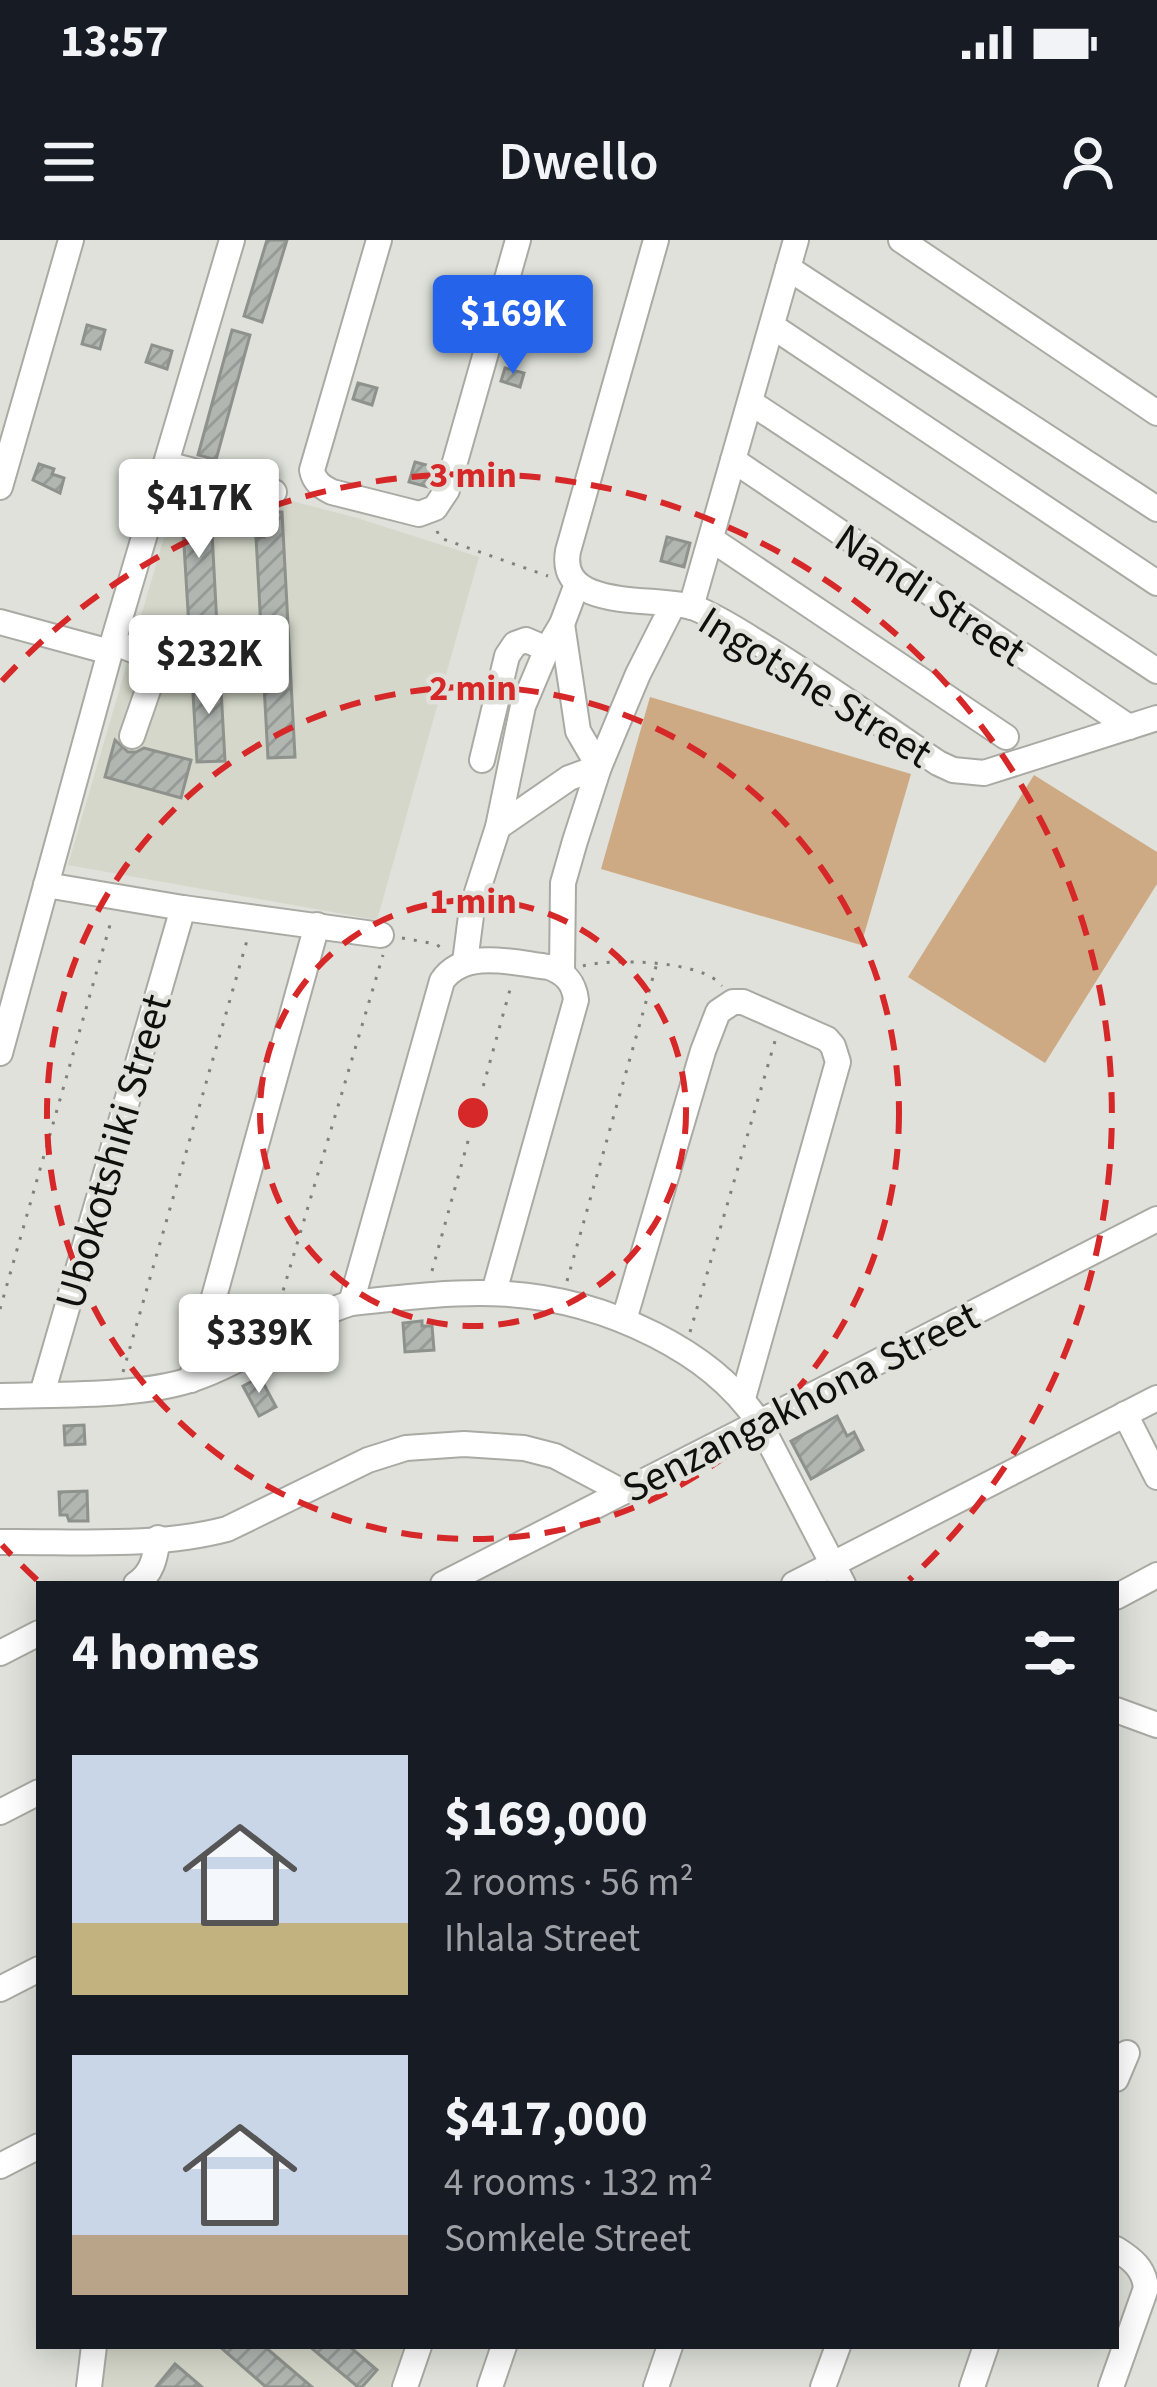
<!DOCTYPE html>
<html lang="en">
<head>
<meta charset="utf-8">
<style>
	:root { --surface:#171b24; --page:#20242c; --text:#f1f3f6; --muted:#9ea1a6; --accent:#2563eb }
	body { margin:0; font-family:"Source Sans 3",sans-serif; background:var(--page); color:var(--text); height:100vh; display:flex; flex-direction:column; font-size:45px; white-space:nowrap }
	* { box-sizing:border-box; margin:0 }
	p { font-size:39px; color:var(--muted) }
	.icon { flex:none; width:66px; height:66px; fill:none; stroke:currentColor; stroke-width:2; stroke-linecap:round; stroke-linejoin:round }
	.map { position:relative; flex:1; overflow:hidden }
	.details { position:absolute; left:36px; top:1341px; width:1083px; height:768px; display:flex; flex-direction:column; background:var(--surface); border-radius:0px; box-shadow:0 6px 30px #0003 }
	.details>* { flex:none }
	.price { position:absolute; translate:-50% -102px; padding:0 27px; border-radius:12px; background:#fff; color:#222; font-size:39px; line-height:78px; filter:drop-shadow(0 3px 6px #0008) }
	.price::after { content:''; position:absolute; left:50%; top:72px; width:36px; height:27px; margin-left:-18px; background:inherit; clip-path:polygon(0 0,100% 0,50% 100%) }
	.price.on { background:var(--accent); color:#fff }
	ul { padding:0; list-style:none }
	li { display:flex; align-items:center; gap:36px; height:300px; padding:0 36px }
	li span { display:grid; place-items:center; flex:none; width:336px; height:240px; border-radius:0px; color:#555 }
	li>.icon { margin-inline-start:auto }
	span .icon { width:144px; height:144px; fill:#fffc; stroke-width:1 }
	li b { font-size:51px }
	h2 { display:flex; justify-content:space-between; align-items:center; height:144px; padding:0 36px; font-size:51px }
	.status { display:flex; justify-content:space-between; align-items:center; height:84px; padding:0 60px; background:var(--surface); direction:ltr }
	.status svg { height:33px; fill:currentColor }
	header { display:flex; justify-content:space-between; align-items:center; height:156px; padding:0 36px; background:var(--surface); font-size:54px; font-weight:600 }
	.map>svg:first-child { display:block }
</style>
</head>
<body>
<div class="status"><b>13:57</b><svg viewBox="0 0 49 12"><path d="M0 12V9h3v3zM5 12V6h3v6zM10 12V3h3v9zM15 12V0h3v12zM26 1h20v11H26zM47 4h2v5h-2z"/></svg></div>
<header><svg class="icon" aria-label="menu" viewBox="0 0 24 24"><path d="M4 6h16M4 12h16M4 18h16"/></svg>Dwello<svg class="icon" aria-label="person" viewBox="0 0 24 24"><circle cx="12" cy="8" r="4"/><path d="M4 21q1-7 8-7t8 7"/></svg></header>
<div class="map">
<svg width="1157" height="2147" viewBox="0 0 1157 2147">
	<defs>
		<pattern id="building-hatch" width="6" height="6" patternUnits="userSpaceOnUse" patternTransform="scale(3)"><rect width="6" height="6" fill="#b1b6b1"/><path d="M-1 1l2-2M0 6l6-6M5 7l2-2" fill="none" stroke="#979b97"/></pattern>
	</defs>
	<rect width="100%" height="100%" fill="#dfe1da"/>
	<g fill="#d4d7c9">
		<path d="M183 233 357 278 479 317 377 680 68 625Z"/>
		<path d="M106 2106H411L396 2147H102Z"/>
	</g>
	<g fill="#cdaa83">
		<path d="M650 457 911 534 861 705 601 629Z"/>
		<path d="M1034 535 1157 612V644L1045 823 908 737Z"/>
	</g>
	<g fill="url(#building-hatch)" stroke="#8e928d" stroke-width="3">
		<path d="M267 0H287L262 82 244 76Z"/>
		<path d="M87 85 105 90 100 109 82 104Z"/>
		<path d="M232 90 250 95 216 220 198 215Z"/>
		<path d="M152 105 172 111 167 129 146 122Z"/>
		<path d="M505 128 524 133 520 147 501 141Z"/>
		<path d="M358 143 377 148 372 165 353 159Z"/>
		<path d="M415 222 434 227 428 247 409 242Z"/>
		<path d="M39 224 54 229 52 234 64 238 60 253 33 240Z"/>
		<path d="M210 255 217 386 189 387 181 256Z"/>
		<path d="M263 272H282L295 517 268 518 256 297H264Z"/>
		<path d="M667 297 690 303 684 327 661 321Z"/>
		<path d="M220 431 225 521 197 522 192 436H197V432Z"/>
		<path d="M115 500 128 512H136L144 508 191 520 181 558 105 537Z"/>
		<path d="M422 1081V1086H432L434 1110 405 1112 403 1083Z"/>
		<path d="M260 1137 276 1167 259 1176 243 1146Z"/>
		<path d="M837 1176 847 1196 854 1192 863 1210 811 1239 791 1201Z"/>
		<path d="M84 1185 85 1204 65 1205 64 1186Z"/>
		<path d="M87 1251 88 1281H69L67 1275H60L59 1252Z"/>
		<path d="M219 2106H264L312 2147H266Z"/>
		<path d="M309 2106H349L377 2130 362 2147H358Z"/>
		<path d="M175 2124 202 2147H156Z"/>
	</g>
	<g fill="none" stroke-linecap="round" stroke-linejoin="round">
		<defs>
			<g id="minor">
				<path d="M379 0 312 230C314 242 322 247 332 252L419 274 435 268 447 250 518 0"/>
				<path d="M656 0 568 311C557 373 659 355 695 368 720 378 745 395 768 409 826 445 882 485 938 523L953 530 984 533 1157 478"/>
				<path d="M901 0 1157 173"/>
				<path d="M788 28 1157 269"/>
				<path d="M772 86 1157 343"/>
				<path d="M750 162 1157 431"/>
				<path d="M733 220 1129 487"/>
				<path d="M167 224 274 252"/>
				<path d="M0 247 71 0"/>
				<path d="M711 299 1006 497"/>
				<path d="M691 367 796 0"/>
				<path d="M0 382 110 412"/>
				<path d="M113 402 143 414 150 421 149 447 132 496"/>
				<path d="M482 520 507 416 515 404 526 400 547 409"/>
				<path d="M498 587 569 538 599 527 578 491 562 384"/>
				<path d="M46 645 183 668 381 695"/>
				<path d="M465 722 472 668 498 587 523 466 547 409 562 384 577 344"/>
				<path d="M562 732 563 643 575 601 599 527 638 434 673 365"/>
				<path d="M0 813 110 412 232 0"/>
				<path d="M351 1063 442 741C464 708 514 723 549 727 565 733 574 742 576 760L494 1052"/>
				<path d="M624 1080 703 811 718 772 733 762H743L827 799 833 806 838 822 743 1158"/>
				<path d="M191 1140 317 685"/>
				<path d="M42 1154 183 668"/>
				<path d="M0 1156C57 1154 140 1157 193 1139 249 1120 295 1081 351 1063 467 1050 548 1041 655 1095 698 1117 732 1143 759 1182L843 1344"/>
				<path d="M1125 1174 1157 1237"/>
				<path d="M0 1302C74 1301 155 1308 227 1289L368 1220 406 1208 464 1204 524 1208 555 1216 623 1252"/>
				<path d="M136 1344C153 1333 155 1317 158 1298"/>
				<path d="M443 1344 1157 979"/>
				<path d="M794 1344 1157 1158"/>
				<path d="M1116 1357 1157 1335"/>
				<path d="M0 1413 39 1393"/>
				<path d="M1116 1470 1157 1485"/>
				<path d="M0 1572 39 1552"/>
				<path d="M0 1749 39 1729"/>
				<path d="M1116 1839 1127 1813"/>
				<path d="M0 1926 39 1906"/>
				<path d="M89 2147 94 2106"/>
				<path d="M405 2147 419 2106"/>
				<path d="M490 2147 504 2106"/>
				<path d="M656 2147 670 2106"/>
				<path d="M823 2147 838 2106"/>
				<path d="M972 2147 986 2106"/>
				<path d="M1111 2147 1146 2048C1144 2028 1132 2019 1116 2009"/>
			</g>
		</defs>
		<use href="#minor" stroke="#a9aaa4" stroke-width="28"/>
		<g stroke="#80817d" stroke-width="3" stroke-dasharray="3 9" stroke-linecap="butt">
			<path d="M437 291 440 298 548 336"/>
			<path d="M402 698 436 704 444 710"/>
			<path d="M583 726C612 718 703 720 722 746"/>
			<path d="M432 1031 511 746"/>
			<path d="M567 1041 657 723"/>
			<path d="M0 1069 112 678"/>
			<path d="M279 1074 283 1051 383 715"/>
			<path d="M690 1092 775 801"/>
			<path d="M123 1132 248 697"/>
		</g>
		<use href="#minor" stroke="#fff" stroke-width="24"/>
	</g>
	<g fill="none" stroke="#d62828" stroke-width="6" stroke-dasharray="21 15">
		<circle cx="473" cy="873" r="213"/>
		<circle cx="473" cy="873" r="426"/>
		<path d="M37 1340A639 639 0 0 1 2 1305M2 441A639 639 0 1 1 909 1340"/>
	</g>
	<g text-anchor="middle" stroke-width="9" stroke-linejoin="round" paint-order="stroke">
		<g font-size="42" fill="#0f100e" stroke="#dfe1da">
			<text transform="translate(931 354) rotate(34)" y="15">Nandi Street</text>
			<text transform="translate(816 446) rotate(32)" y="15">Ingotshe Street</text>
			<text transform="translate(112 911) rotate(-74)" y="15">Ubokotshiki Street</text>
			<text transform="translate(800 1161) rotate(-27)" y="15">Senzangakhona Street</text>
		</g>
	</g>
	<circle cx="473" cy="873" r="18" fill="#d62828" stroke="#dfe1da" stroke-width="6"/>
	<g font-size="36" text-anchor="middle" font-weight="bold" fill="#d62828" stroke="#dfe1da" stroke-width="9" stroke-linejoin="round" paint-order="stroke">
		<text x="473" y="247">3 min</text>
		<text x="473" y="460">2 min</text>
		<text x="473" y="673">1 min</text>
	</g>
</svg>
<b class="price on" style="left:513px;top:137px">$169K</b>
<b class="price" style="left:199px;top:321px">$417K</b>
<b class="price" style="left:209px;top:477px">$232K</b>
<b class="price" style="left:259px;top:1156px">$339K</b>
<section class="details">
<h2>4 homes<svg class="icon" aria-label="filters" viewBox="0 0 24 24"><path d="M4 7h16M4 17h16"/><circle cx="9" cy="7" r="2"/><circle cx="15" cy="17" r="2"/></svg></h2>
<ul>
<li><span style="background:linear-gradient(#c9d6e8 70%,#c2b280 0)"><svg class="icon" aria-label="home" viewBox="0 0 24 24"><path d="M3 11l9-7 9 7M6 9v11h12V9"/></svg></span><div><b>$169,000</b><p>2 rooms · 56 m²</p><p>Ihlala Street</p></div></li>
<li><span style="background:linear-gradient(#c9d6e8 75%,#b9a48a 0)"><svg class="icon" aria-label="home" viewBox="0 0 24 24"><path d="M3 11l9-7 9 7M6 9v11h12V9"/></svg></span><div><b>$417,000</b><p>4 rooms · 132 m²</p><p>Somkele Street</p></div></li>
</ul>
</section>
</div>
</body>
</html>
